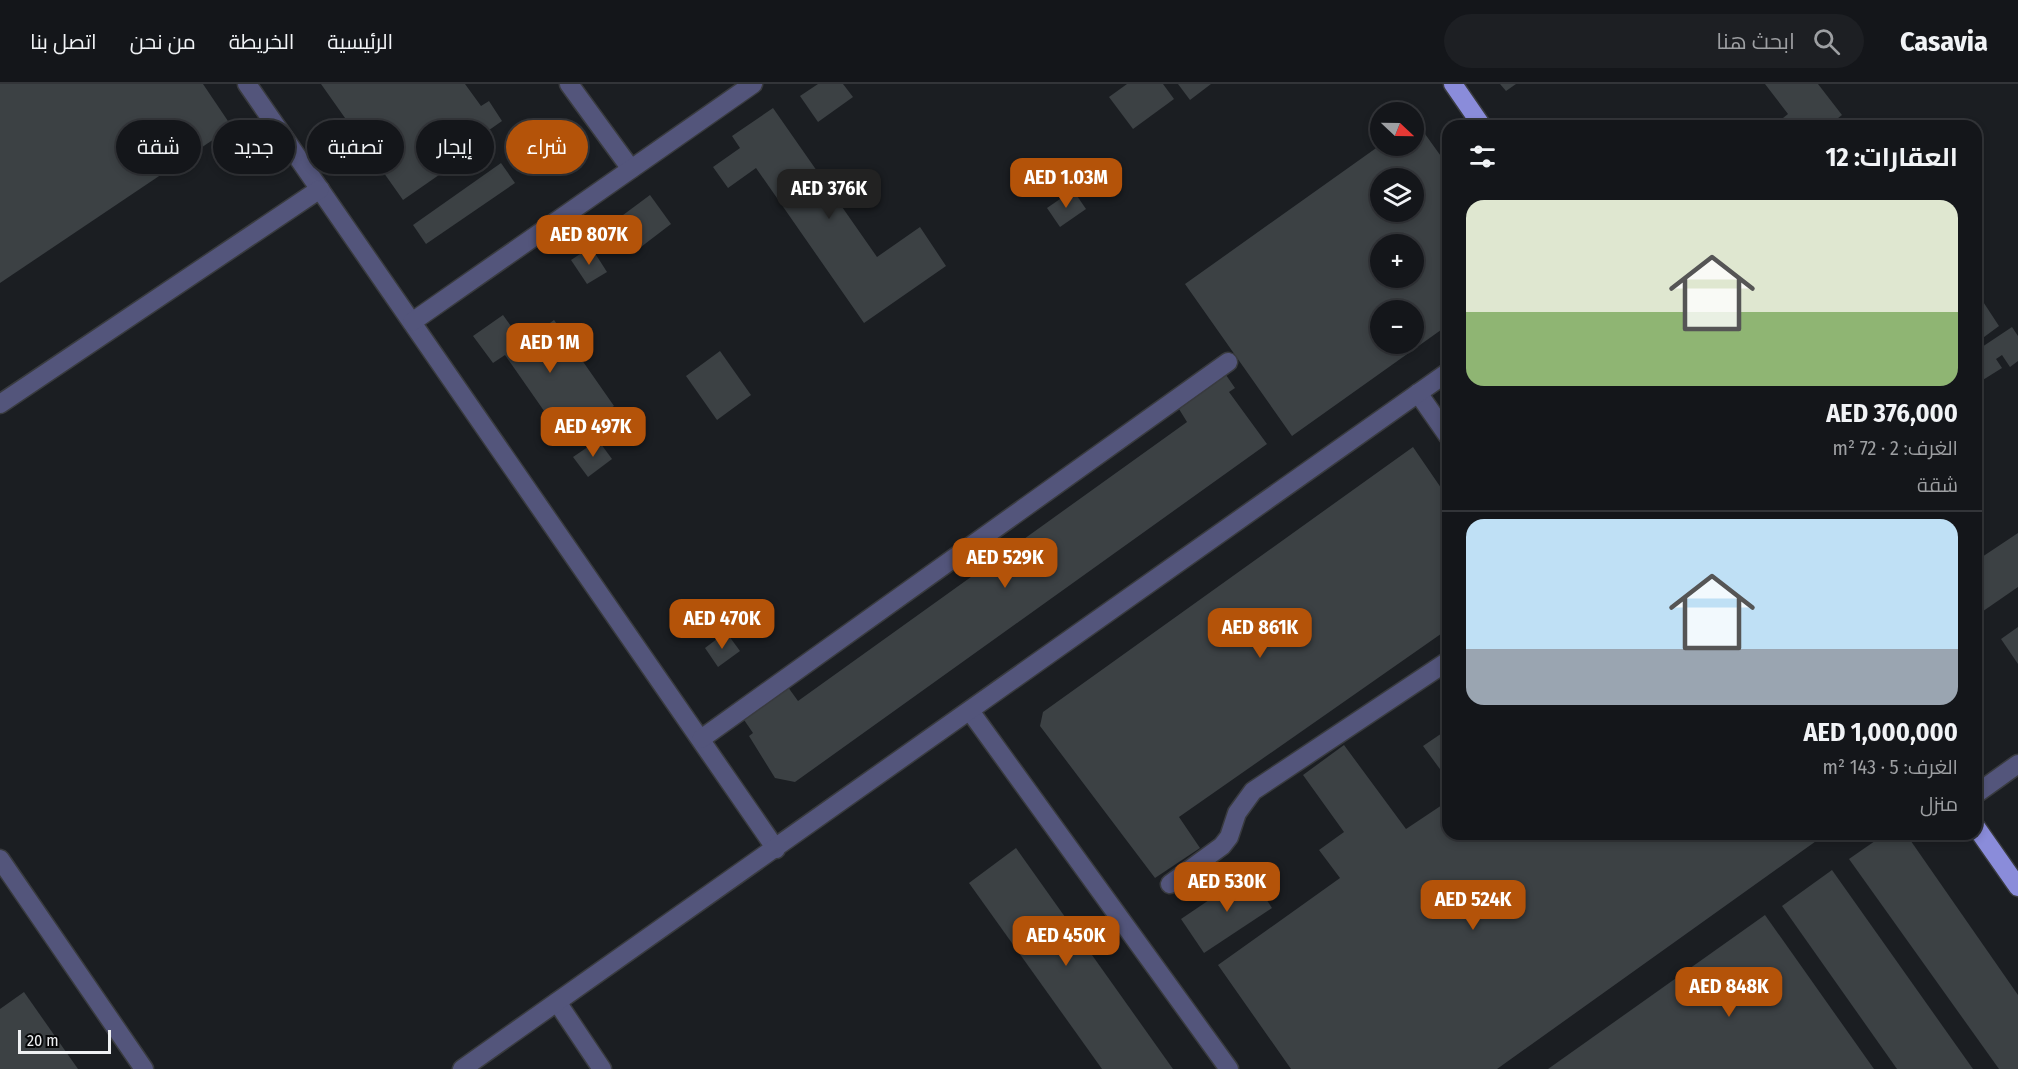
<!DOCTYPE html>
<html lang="ar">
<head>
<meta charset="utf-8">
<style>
	:root { --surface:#14161a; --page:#1d1f23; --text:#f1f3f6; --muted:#9d9fa2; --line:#333539; --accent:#b45309 }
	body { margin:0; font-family:"Fira Sans Condensed",Cairo,sans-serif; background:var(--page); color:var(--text); direction:rtl; height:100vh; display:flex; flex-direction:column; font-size:22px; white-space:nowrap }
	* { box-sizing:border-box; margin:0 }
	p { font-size:20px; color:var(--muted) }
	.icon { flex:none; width:33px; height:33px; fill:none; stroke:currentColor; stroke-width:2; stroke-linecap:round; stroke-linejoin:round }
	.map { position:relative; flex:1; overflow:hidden; direction:ltr }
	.panel { position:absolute; left:1442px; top:36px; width:540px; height:720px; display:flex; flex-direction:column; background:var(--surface); border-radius:18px; box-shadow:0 3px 9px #0003,0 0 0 2px var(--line); direction:rtl }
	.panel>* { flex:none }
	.top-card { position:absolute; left:18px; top:36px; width:570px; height:54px; direction:rtl; display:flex; gap:12px }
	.needle { width:39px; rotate:112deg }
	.buttons { position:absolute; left:1370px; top:18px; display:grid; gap:12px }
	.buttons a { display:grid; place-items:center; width:54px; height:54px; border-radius:50%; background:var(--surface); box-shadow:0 3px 9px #0003,0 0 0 2px var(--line); font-size:30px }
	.scale { position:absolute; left:18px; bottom:15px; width:93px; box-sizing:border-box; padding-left:6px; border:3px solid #eef0f2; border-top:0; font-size:16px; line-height:21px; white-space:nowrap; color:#eef0f2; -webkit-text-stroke:4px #070809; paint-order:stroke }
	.price { position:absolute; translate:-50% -51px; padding:0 14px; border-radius:12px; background:var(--accent); color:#fff; font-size:20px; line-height:39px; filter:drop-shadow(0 2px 3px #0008) }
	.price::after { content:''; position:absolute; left:50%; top:36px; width:18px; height:14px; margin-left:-9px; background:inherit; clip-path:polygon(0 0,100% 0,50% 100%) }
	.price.on { background:#222; color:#fff }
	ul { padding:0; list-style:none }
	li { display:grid; align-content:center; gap:12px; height:318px; padding:0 24px }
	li+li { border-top:2px solid var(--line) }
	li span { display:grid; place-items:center; height:186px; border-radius:18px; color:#555 }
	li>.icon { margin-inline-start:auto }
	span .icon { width:108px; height:108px; fill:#fffc; stroke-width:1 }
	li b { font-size:26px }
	h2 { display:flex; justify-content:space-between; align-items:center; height:72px; padding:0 24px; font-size:26px }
	.chip { padding:0 21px; border-radius:27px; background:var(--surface); box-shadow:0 3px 9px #0003,0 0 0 2px var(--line); font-size:21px; line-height:54px }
	.chip.on { background:var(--accent); color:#fff }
	header { display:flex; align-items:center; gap:36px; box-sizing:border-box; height:84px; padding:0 30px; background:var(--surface); border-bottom:2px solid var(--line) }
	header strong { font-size:28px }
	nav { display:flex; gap:33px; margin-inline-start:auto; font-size:21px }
	.search { width:420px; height:54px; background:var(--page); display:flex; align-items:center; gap:15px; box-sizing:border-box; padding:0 21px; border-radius:33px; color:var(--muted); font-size:22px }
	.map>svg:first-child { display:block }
</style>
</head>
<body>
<header>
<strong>Casavia</strong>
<div class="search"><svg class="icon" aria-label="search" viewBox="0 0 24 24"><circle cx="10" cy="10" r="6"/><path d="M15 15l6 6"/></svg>ابحث هنا</div>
<nav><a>الرئيسية</a><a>الخريطة</a><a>من نحن</a><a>اتصل بنا</a></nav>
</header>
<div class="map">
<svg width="2018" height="985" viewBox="0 0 2018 985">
	<rect width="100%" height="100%" fill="#1b1e22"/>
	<g fill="#3c4144" fill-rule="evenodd">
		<path d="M0 0H203L232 43 0 199Z"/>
		<path d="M321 0H465L481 22 489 17 502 37 465 63 451 44 430 58 449 84 403 116Z"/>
		<path d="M818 0H843L853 13 818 38 800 12Z"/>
		<path d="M1127 0H1163L1174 15 1133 45 1109 13Z"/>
		<path d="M1178 0H1211L1190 16Z"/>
		<path d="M1500 0H1516L1506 7Z"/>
		<path d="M1765 0H1818L1842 31 1828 42H1773L1788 30Z"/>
		<path d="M773 24 877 173 920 143 946 182 864 239 756 84 728 104 713 83 740 64 732 52Z"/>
		<path d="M1415 36 1448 82V241L1292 352 1185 200 1379 62H1413V37ZM1380 94H1413V128H1380ZM1380 160H1413V194H1380ZM1380 226H1413V260H1380Z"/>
		<path d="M531 39 551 64 524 84 505 60Z"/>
		<path d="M501 79 515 99 426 160 413 141Z"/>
		<path d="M1073 106 1086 125 1060 143 1047 124Z"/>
		<path d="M650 111 671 140 637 166 615 137Z"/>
		<path d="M591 163 607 188 587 200 571 176Z"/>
		<path d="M1976 207 1999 242 1976 259Z"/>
		<path d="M503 231 523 259 554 236 614 322 565 357 505 271 493 279 473 252Z"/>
		<path d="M2012 243 2018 252V277L2010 283 2002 271 1996 275 2002 284 1978 299 1976 295V267Z"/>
		<path d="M720 267 751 311 717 336 686 292Z"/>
		<path d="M1226 291 1235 304 1229 308 1267 360 795 698 775 694 749 652 753 649 740 630 785 599 798 617 1187 338 1179 325Z"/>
		<path d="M598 356 612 375 588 393 573 373Z"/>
		<path d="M1413 363 1448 414V545L1179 733 1200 764 1155 794 1040 642 1043 628Z"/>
		<path d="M2018 449V503L1976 532V477Z"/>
		<path d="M2018 543V580L2001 555Z"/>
		<path d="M726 548 740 567 718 583 705 564Z"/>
		<path d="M1448 645V696L1423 662Z"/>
		<path d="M1344 661 1406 745 1448 717V750H1826L1497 985H1291L1218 881 1340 794 1319 766 1344 748 1303 691Z"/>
		<path d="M1885 750H1906L2018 911V985H1999L1849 775Z"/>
		<path d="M1016 764 1173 985H1102L969 799Z"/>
		<path d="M1832 786 1973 985H1897L1782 822Z"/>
		<path d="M1249 789 1272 824 1204 869 1181 835Z"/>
		<path d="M1765 831 1874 985H1548Z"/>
		<path d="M24 908 78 985H0V925Z"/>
	</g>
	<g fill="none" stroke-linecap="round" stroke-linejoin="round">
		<defs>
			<g id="minor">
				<path d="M247 0 776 765"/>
				<path d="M569 0 631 85"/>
				<path d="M412 238 753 0"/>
				<path d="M1418 309 1448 352"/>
				<path d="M0 320 320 105"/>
				<path d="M970 627 1229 985"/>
				<path d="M701 655 1228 278"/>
				<path d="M1976 710 2018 680"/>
				<path d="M0 775 144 985"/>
				<path d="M1170 800 1222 762 1229 753 1237 729 1253 707 1448 577"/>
				<path d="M557 918 602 985"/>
				<path d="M462 985 1448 288"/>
			</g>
			<g id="major">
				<path d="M1453 0 1482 42"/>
				<path d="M1976 743 2018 803"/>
			</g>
		</defs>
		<use href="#minor" stroke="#393b3f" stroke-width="21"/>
		<use href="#major" stroke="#393b3f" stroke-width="21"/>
		<use href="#minor" stroke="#53557b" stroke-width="18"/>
		<use href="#major" stroke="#8a8cda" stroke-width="18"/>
	</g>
</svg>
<div class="buttons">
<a><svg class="needle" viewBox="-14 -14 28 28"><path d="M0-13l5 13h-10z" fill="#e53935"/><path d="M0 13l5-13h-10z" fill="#9d9fa2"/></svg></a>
<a><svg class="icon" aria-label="layers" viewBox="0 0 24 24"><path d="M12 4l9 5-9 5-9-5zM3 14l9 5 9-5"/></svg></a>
<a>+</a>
<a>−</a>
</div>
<div class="scale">20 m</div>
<b class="price" style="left:1066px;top:125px">AED 1.03M</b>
<b class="price on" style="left:829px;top:136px">AED 376K</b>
<b class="price" style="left:589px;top:182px">AED 807K</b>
<b class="price" style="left:550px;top:290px">AED 1M</b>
<b class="price" style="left:593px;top:374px">AED 497K</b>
<b class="price" style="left:1005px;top:505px">AED 529K</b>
<b class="price" style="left:722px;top:566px">AED 470K</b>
<b class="price" style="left:1260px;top:575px">AED 861K</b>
<b class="price" style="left:1227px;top:829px">AED 530K</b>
<b class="price" style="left:1473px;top:847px">AED 524K</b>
<b class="price" style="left:1066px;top:883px">AED 450K</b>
<b class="price" style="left:1729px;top:934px">AED 848K</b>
<div class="top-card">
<a class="chip on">شراء</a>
<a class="chip">إيجار</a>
<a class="chip">تصفية</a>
<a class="chip">جديد</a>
<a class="chip">شقة</a>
</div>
<section class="panel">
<h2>العقارات: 12<svg class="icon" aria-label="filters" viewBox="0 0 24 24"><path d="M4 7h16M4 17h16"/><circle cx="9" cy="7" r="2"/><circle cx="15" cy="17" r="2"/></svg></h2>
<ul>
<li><span style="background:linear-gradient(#dfe7d0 60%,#8fb573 0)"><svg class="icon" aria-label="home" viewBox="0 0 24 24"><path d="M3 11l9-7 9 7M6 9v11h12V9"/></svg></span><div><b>AED 376,000</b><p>الغرف: 2 · 72 m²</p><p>شقة</p></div></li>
<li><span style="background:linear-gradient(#bfe0f5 70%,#9aa5b1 0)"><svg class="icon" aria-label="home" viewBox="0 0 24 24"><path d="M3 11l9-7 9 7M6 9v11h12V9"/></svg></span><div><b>AED 1,000,000</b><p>الغرف: 5 · 143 m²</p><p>منزل</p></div></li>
</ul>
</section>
</div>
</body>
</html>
